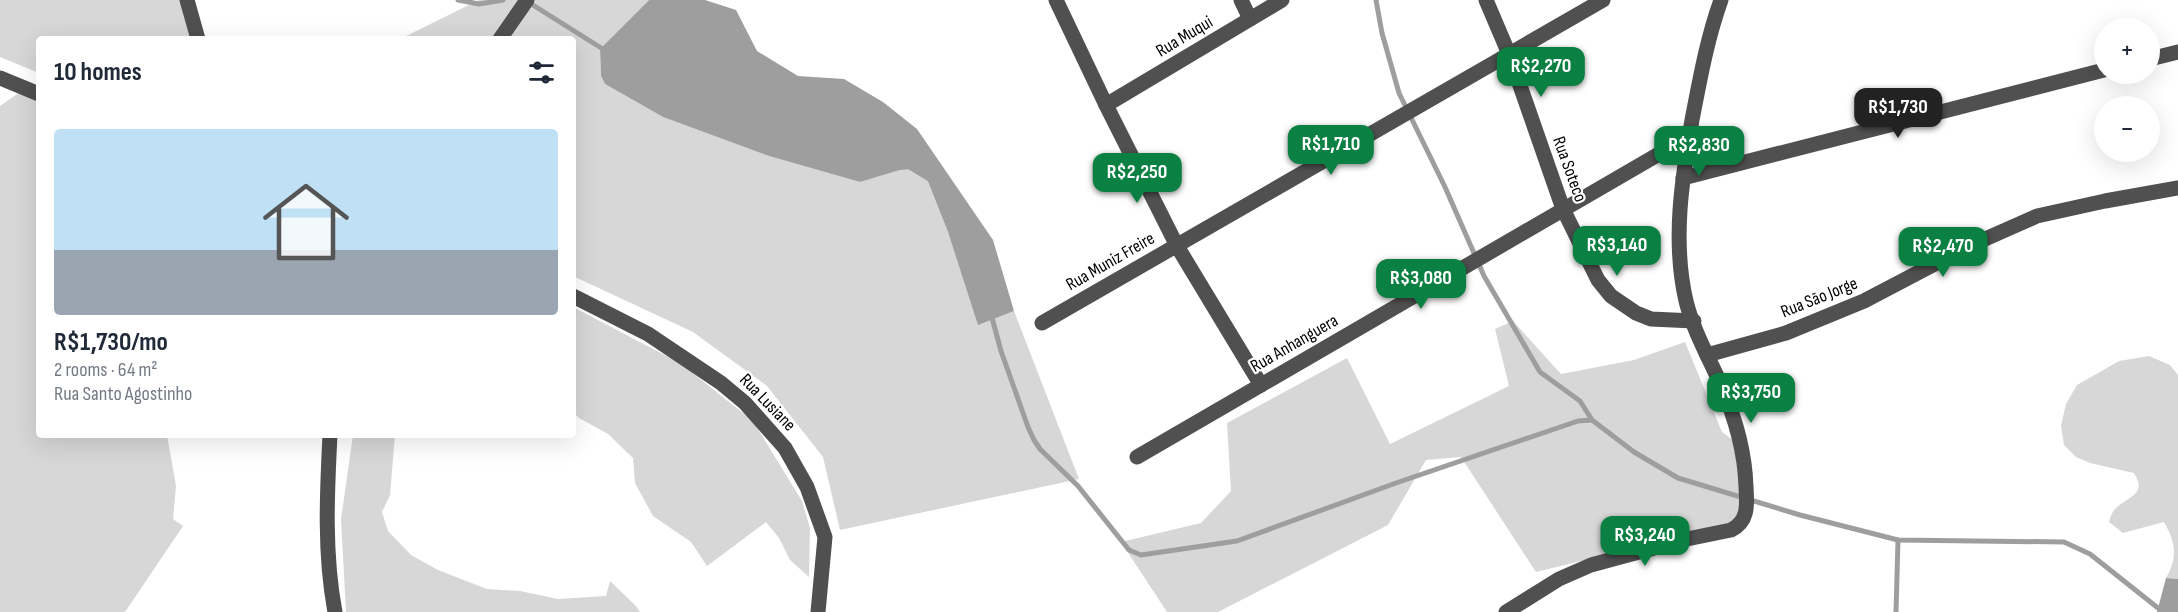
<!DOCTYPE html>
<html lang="en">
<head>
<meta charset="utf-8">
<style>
	:root { --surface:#fff; --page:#f2f2f3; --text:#1f2937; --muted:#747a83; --line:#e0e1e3; --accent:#0b8043 }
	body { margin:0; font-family:"Sofia Sans Condensed",sans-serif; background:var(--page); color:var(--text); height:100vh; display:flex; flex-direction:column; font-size:22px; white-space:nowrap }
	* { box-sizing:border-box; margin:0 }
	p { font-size:20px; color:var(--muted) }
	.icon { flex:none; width:33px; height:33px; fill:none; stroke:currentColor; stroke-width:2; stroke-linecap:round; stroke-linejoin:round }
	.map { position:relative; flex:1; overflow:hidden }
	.panel { position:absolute; left:36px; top:36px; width:540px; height:402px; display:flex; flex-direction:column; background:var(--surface); border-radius:6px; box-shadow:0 6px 24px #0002 }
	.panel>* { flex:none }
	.buttons { position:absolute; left:2094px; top:18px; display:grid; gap:12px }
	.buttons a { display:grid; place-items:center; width:66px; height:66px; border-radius:50%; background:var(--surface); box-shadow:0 6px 24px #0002; font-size:30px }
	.price { position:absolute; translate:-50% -51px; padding:0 14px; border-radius:12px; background:var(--accent); color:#fff; font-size:20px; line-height:39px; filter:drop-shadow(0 2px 3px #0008) }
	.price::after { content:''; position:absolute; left:50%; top:36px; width:18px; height:14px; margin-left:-9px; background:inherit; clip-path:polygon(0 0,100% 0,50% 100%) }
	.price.current { background:#222; color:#fff }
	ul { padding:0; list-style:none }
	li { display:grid; align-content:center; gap:12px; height:318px; padding:0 18px }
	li+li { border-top:2px solid var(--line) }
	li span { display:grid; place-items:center; height:186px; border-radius:6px; color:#555 }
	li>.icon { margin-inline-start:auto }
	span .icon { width:108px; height:108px; fill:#fffc; stroke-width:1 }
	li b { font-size:26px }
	h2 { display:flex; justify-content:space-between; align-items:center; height:72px; padding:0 18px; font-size:26px }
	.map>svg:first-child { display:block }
</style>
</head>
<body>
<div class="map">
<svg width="2178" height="612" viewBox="0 0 2178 612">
	<rect width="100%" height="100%" fill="#fff"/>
	<g fill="#d7d7d7">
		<path d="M0 0H183L194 39H39V73L0 57Z"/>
		<path d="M479 0H649L600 49 601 76 605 84 663 117 769 156 860 182 900 170 917 169 925 174 948 232 979 324 1014 311 1079 479 840 530 823 457 767 386 693 332 573 276V39H400Z"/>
		<path d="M20 92 39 99V435H167L176 486 173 519 183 526 125 612H0V106Z"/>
		<path d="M573 307 680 363 753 421 802 501 810 528 809 577 790 560 779 538 766 522 707 566 691 542 653 516 635 483 633 458 608 434 579 418 573 412Z"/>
		<path d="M1513 321 1561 374 1634 360 1685 342 1722 432 1733 440 1742 494 1736 523 1536 572 1461 457 1426 460 1388 525 1218 612H1167L1121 542 1201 523 1231 491 1227 423 1347 358 1390 444 1509 386 1495 329Z"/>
		<path d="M2149 356 2170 365 2178 375V579L2166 578C2178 557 2176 543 2164 522L2123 533 2109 522C2110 518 2112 512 2115 509 2127 497 2148 495 2134 473L2090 463 2076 457 2064 445 2061 426 2066 404 2077 385 2119 361Z"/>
		<path d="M353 435H395L390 495 382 512 388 531 411 555 438 570 487 589 520 591 558 599 606 596 610 581 635 605 640 612H346L341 519Z"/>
	</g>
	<g fill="#9e9e9e">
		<path d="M649 0H705L736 10 757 51 798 76 844 79 883 102 917 129 993 240 1014 311 978 325 948 232 925 174 917 169 900 170 860 182 769 156 663 117 605 84 601 76 600 49Z"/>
		<path d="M2166 578 2178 579V612H2157Z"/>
	</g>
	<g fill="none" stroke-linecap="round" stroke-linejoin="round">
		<g stroke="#9e9e9e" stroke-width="5">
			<path d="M458 0 479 4 503 0"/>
			<path d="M1376 0 1382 33 1399 93 1445 187 1484 276 1540 372 1580 401 1592 420 1634 452 1678 478 1800 515 1898 540 2064 542 2090 554 2163 612"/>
			<path d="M528 2 606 51"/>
			<path d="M908 166 931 180"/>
			<path d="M991 314 1001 351 1028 427 1034 440 1040 449 1078 486 1129 550 1141 555 1237 541 1396 483 1578 421 1592 420"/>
			<path d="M1896 612 1898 540"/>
		</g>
		<g stroke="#505050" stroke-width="15">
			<path d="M187 0 198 39"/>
			<path d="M1056 0 1106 105 1177 246 1261 385"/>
			<path d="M1241 0 1250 19"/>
			<path d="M1486 0 1509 54 1563 209 1598 280 1611 296 1636 313 1651 319 1694 321"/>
			<path d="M500 39 527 0"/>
			<path d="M2150 59 2178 52"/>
			<path d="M0 78 39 94"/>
			<path d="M1106 105 1282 0"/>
			<path d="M1683 178 2104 70"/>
			<path d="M573 296 648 334 721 383 745 403 785 448 807 487 825 537 818 612"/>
			<path d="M1042 323 1603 0"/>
			<path d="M1707 355 1786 333 1864 301 1967 247 2037 216 2105 201 2178 188"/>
			<path d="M330 435C327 493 324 554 335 612"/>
			<path d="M1137 457 1690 136"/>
			<path d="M1506 612 1559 579 1591 565 1687 539 1731 530C1749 521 1747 504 1746 487 1745 452 1735 417 1721 385 1709 358 1693 330 1686 301 1672 241 1682 179 1692 120 1700 79 1707 39 1721 0"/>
		</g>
	</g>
	<g text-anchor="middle" stroke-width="4.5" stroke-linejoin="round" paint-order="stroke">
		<g font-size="18" fill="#000" stroke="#fff">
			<text transform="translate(1184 36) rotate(-31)" y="6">Rua Muqui</text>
			<text transform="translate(1570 169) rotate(70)" y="6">Rua Soteco</text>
			<text transform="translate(1110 261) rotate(-30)" y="6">Rua Muniz Freire</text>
			<text transform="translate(1819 297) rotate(-22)" y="6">Rua São Jorge</text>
			<text transform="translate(1294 343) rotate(-30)" y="6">Rua Anhanguera</text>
			<text transform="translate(768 402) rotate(46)" y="6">Rua Lusiane</text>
		</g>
	</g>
</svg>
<div class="buttons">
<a>+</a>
<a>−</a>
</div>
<b class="price" style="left:1541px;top:98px">R$2,270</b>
<b class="price current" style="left:1898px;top:139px">R$1,730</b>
<b class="price" style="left:1331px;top:176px">R$1,710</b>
<b class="price" style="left:1699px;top:177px">R$2,830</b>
<b class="price" style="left:1137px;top:204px">R$2,250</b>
<b class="price" style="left:1617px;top:277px">R$3,140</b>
<b class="price" style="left:1943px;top:278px">R$2,470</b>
<b class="price" style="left:1421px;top:310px">R$3,080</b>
<b class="price" style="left:1751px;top:424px">R$3,750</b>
<b class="price" style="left:1645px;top:567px">R$3,240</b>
<section class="panel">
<h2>10 homes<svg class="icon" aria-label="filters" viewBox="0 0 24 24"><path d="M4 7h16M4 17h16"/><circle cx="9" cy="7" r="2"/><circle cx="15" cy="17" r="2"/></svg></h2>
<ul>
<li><span style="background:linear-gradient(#bfe0f5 65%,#9aa5b1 0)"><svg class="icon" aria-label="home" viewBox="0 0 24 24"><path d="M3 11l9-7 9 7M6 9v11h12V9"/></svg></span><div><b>R$1,730/mo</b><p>2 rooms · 64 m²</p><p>Rua Santo Agostinho</p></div></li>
</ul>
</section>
</div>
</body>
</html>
